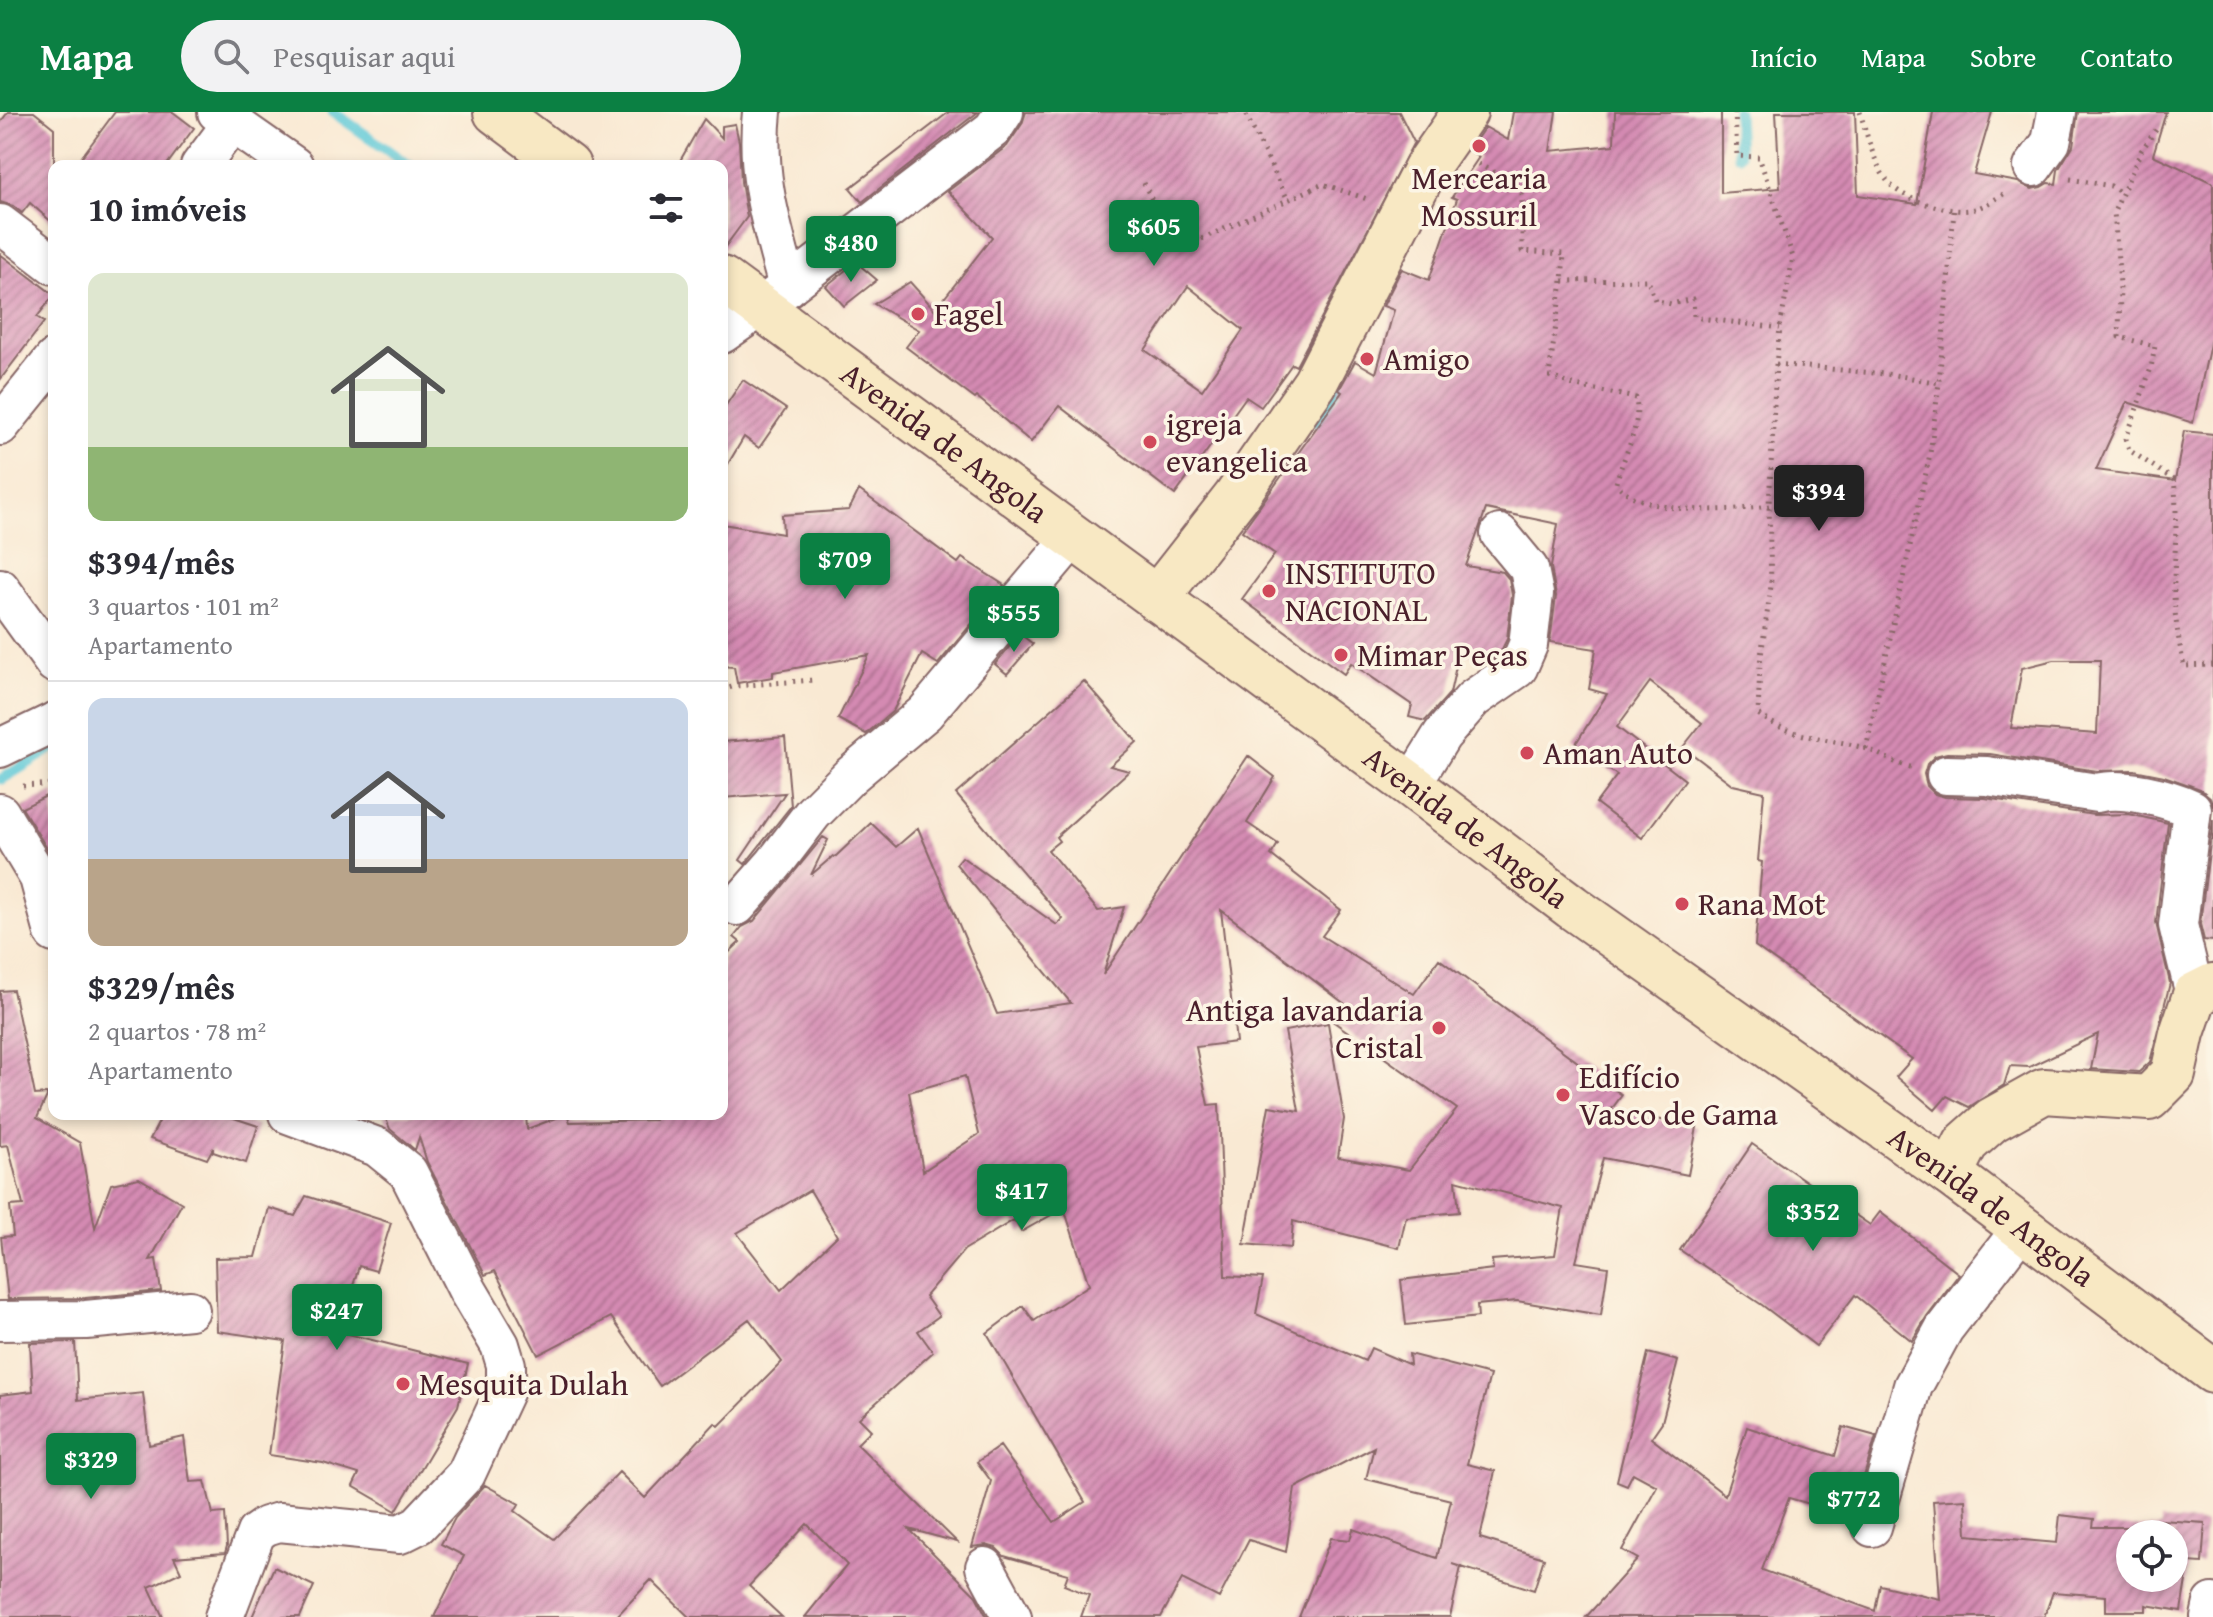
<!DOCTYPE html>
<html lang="pt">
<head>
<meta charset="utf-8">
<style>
	:root { --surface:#fff; --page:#f2f2f3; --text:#2b2b33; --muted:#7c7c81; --line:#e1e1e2; --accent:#0b8043 }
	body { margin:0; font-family:"Gentium Book Plus",serif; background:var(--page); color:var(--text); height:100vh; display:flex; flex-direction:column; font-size:30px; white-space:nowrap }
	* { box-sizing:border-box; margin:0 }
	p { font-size:26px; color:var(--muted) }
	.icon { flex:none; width:44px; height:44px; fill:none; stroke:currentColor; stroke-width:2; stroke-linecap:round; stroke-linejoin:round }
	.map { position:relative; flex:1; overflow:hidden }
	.sheet { position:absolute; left:48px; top:48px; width:680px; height:960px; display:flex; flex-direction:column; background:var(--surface); border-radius:16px; box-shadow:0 4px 12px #0003 }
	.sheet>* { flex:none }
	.tools { position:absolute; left:2116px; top:1408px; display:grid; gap:16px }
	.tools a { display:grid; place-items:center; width:72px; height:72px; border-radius:50%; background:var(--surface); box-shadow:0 4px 12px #0003; font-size:40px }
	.price { position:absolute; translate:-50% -68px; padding:0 18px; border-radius:8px; background:var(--accent); color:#fff; font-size:26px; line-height:52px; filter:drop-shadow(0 2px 4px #0008) }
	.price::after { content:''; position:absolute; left:50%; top:48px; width:24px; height:18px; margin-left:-12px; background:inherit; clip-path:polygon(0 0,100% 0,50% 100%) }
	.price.selected { background:#222; color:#fff }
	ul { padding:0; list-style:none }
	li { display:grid; align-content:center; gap:16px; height:424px; padding:0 40px }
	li+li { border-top:2px solid var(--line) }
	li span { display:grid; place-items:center; height:248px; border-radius:16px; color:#555 }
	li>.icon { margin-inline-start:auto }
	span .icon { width:144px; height:144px; fill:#fffc; stroke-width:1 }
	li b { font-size:34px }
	h2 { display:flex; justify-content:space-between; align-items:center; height:96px; padding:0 40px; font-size:34px }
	header { display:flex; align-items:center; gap:48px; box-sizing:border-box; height:112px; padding:0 40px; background:var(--accent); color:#fff }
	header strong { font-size:38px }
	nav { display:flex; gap:44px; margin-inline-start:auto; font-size:28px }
	.search { width:560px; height:72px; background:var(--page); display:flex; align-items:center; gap:20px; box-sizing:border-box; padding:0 28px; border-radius:44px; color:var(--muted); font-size:30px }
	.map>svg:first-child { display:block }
</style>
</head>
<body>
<header>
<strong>Mapa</strong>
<div class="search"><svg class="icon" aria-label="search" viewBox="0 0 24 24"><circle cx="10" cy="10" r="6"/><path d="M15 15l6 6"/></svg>Pesquisar aqui</div>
<nav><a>Início</a><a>Mapa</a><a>Sobre</a><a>Contato</a></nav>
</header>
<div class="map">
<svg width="2213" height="1505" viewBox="0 0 2213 1505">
	<defs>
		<pattern id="building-hatch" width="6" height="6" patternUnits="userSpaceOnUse" patternTransform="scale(2)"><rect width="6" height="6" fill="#d48ab2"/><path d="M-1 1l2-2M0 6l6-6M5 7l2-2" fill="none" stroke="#ae7091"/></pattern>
	</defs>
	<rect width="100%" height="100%" fill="#fcf5e5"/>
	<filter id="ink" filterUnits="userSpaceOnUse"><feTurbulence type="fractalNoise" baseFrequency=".0125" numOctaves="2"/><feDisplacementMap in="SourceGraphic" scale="16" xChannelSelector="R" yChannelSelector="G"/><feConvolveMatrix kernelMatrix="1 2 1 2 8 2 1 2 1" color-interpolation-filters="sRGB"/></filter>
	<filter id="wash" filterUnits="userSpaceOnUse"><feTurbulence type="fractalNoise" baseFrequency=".006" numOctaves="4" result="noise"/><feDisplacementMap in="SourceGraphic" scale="32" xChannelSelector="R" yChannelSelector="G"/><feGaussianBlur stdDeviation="1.8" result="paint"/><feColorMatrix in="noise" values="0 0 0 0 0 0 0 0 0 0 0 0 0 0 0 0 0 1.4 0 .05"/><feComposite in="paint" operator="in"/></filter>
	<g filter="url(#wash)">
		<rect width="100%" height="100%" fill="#f9e9d3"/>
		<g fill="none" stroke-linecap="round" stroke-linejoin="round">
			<g stroke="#5ec9d8" stroke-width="11">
				<path d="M333 0 410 54"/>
				<path d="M1737 0 1739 43"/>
				<path d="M1315 309 1338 273"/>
				<path d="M2 667 54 635"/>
			</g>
		</g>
		<g id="blocks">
			<g fill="url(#building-hatch)" fill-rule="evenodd">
				<path d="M8 0H34L54 16V112L30 91 22 101 13 94 0 90V11Z"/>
				<path d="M115 0H173L194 16 166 54H75Z"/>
				<path d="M949 0H978L862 90 850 76Z"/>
				<path d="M1026 0H1399L1414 30 1296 254 1292 252 1261 295 1246 285 1175 383 1059 294 1031 330 977 285 975 287 906 235 919 218 874 192 910 170 935 198 992 125 948 79 1007 34 1022 12ZM1188 174 1243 218 1202 278 1145 238Z"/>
				<path d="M1513 0H1556L1550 39 1614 33 1615 0H1721V81L1780 76 1776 0H1855L1858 83 1917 92 1933 0H1992L1974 62 2018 70 2032 77 2041 75 2048 71 2056 72 2058 58 2073 34 2078 0H2166L2153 43 2213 71V218L2193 311 2127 290 2096 358 2175 369 2184 319 2213 322V695L2210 685 2200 677 2164 664 2134 658 2097 659 1990 642 1947 641 1935 644 1927 652 1924 662 1927 674 1935 682 1945 685 1985 686 2094 703 2129 702 2168 711 2156 811 2170 871 2150 950 2139 960 2091 957 2098 922 2029 955 2010 954 2004 973 1969 995 1947 984 1935 998 1896 965 1912 947 1755 834 1762 750 1758 749 1764 680 1733 673 1683 635 1702 611 1650 570 1617 615 1685 668 1642 726 1596 691 1617 663 1573 636 1607 582 1589 577 1596 537 1550 530 1556 484 1551 455 1558 412 1486 397 1466 454 1503 460 1509 467 1512 483 1507 527 1500 541 1493 547 1459 541 1450 581 1425 609 1409 605 1412 593 1351 551 1344 562 1242 487 1275 442 1242 419 1342 280 1339 278 1355 249 1376 261 1394 198 1383 194 1400 160 1402 157 1429 168 1457 87 1452 85 1479 45 1469 38 1485 15 1508 28ZM2054 548H2100L2097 622 2011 616 2022 556Z"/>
				<path d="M704 7 722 26V14L735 12 739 30 741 70 747 105 722 139V54H677Z"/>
				<path d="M0 142 54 183 37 205 44 210 0 268Z"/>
				<path d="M856 150 877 168 844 194 826 174Z"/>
				<path d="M743 268 786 297 759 336 744 325 722 362V299Z"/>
				<path d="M859 378 958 451 962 446 1004 473 938 552 922 542 893 599 866 622 838 607 869 543 773 560V565L737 571 734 555 722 554V412L783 422 782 403 849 398Z"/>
				<path d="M1020 522 1033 532 1007 562 995 552Z"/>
				<path d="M1084 569 1137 630 1110 654 1129 659 1056 725 1059 729 1048 738 1098 799 1124 795 1103 863 1248 644 1275 665 1247 711 1278 732 1271 743 1341 798 1322 824 1414 882 1439 847 1622 983 1611 998 1697 1015 1688 1063 1603 1046 1576 1150 1608 1155 1601 1203 1517 1189 1477 1193 1478 1205 1406 1213 1401 1168 1493 1157 1492 1148 1555 1143 1563 1096 1456 1068 1459 1100 1406 1105 1399 1136 1293 1109 1291 1136 1244 1132 1269 994 1299 999 1285 919 1328 911 1344 1007 1338 1045 1409 1058 1457 997 1334 910 1362 905 1221 798 1236 930 1196 935 1208 993 1219 992 1225 1164 1263 1166 1256 1202 1365 1249 1371 1236 1410 1253 1409 1242 1490 1263 1467 1352 1495 1359 1480 1426 1544 1446 1534 1478 1452 1452 1461 1455 1450 1505H1299L1331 1426 1350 1428 1353 1417 1437 1446 1451 1388 1366 1367 1374 1335 1295 1376 1286 1440 1249 1428 1219 1486 1182 1467 1161 1505H1081L1089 1483 1064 1473 1068 1462 1004 1444 996 1436 986 1433 972 1435 991 1369 977 1350 1000 1334 1054 1410 1085 1390 987 1221 1023 1194 1034 1209 1089 1173 1064 1096 1021 1120 1014 1108 964 1138 925 1184 939 1204 918 1219 933 1240 859 1306 871 1318 857 1332 957 1430 909 1417 976 1484 987 1505H805L847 1453 807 1412 749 1474 782 1505H689L651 1468 616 1505H434L464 1444 441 1432 455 1406 485 1373 519 1392 515 1399 554 1427 619 1360 645 1386 715 1311 719 1314 782 1250 749 1207 660 1274 611 1205 538 1243 495 1159 485 1163 427 1050 419 1025 415 1038 390 1017 384 1002H526L527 1017 567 1002 570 1010 655 1008 653 1002H722V847L740 830 734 825 742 815 754 809 823 725 828 728 811 763 833 744 835 745 871 711 896 735 918 716 997 902 1071 891 956 752 962 745 1057 813 1063 807 956 682ZM965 964 979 1022 923 1059 909 980ZM810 1078 837 1124 781 1178 737 1121Z"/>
				<path d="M785 625 791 694 745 752 740 748 785 681 722 686V630Z"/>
				<path d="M54 680V748L22 696Z"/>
				<path d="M2213 707V829L2204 828 2200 812Z"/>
				<path d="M13 878 35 983 48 982 37 1006 80 1031 95 1116 111 1072 139 1066 182 1091 150 1148 156 1147 161 1179 85 1186 8 1187 1 1125 13 1124 10 1094 23 1093 8 1033 0 1034V879Z"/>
				<path d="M163 1002H232L231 1005 258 1014 246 1051 213 1040V1036L207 1047 150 1027Z"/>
				<path d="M1752 1032 1870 1113 1880 1100 1959 1162 1927 1204 1912 1229 1855 1183 1816 1234 1762 1193 1680 1138Z"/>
				<path d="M306 1084 391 1111 376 1159 359 1154 349 1187 344 1221 468 1252 458 1294 396 1399 353 1374 359 1362 323 1351 269 1343 285 1229 217 1219 215 1146 256 1145 269 1096 295 1104Z"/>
				<path d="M75 1230 78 1288 143 1281 149 1333 184 1325 190 1370 205 1369 213 1402 225 1401 227 1434 225 1441 174 1445 181 1460 149 1475 163 1505H0V1283L33 1279 30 1231Z"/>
				<path d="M1648 1241 1678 1249 1662 1310 1651 1326 1725 1383 1747 1315 1835 1344 1843 1315 1876 1324 1852 1404 1789 1386 1762 1458 1875 1499 1880 1473 1940 1487 1933 1389 1965 1387 1967 1423 2057 1431 2060 1403 2094 1407 2093 1415H2161V1408L2205 1411 2202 1451 2189 1450 2181 1499 2146 1493V1499H2106V1484L2053 1480 2044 1505H1586L1638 1447 1622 1438 1657 1374 1633 1361 1627 1373 1617 1369ZM2130 1422H2174V1466H2130Z"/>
				<path d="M274 1455 314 1474 300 1505H252Z"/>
			</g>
		</g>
	</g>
	<g filter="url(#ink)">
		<use href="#blocks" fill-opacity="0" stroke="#876666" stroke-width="2"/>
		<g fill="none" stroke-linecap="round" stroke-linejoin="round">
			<defs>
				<g id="street">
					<path d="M217 0 294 54"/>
					<path d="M762 0C755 64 772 114 788 175"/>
					<path d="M200 54 232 11"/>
					<path d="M2033 55 2051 30 2057 0"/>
					<path d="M0 112 54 153"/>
					<path d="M722 222 761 195 993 17 1004 0"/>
					<path d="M0 314 54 247"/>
					<path d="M0 476 54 551"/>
					<path d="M0 636 54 610"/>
					<path d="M1946 663 1987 664 2097 681C2122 674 2168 686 2192 697L2178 813 2195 883"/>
					<path d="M1411 673 1442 623 1473 587 1518 556 1528 533 1534 482 1529 457 1500 422"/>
					<path d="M0 701 39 766 54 821"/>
					<path d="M737 794 774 752 813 701 850 664 925 601 1074 424"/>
					<path d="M0 1209 86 1208 190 1198"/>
					<path d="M1872 1415 1913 1274 1944 1217 2021 1117"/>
					<path d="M985 1455 1012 1505"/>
					<path d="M224 1505 256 1421 266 1414 279 1410 400 1422 418 1413 466 1362 506 1276V1253L500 1233 468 1179 408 1060 377 1035 288 1002"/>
					<path d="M2210 1505 2213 1491"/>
				</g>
				<g id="secondary">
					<path d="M496 0 568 54"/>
					<path id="s1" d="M722 167 1411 673 1572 795 1950 1062 2213 1259"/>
					<path d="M1156 487 1236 385 1315 271 1426 56 1465 0"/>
					<path d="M1950 1062 1966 1031 1992 1008 2044 979 2149 986 2173 962 2182 921 2195 883 2213 874"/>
				</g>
			</defs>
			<use href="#street" stroke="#876666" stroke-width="42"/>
			<use href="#secondary" stroke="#876666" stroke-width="48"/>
			<g stroke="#876666" stroke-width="5" stroke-dasharray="2 6" stroke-linecap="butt">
				<path d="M1735 0 1737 44 1759 45 1793 145 1780 216 1776 252 1769 394 1771 474 1760 551 1758 602C1794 628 1824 624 1864 636 1880 641 1894 652 1911 655"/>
				<path d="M1860 0C1866 20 1876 60 1892 74 1907 89 1954 103 1975 97 1985 94 1999 85 2008 79"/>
				<path d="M1246 3 1288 88"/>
				<path d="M2156 18 2141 39 2114 100 2120 172 2119 225 2155 234 2151 256 2126 327 2129 338 2174 368C2178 401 2175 434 2174 467 2173 497 2178 526 2184 554L2213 553"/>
				<path d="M1478 52 1522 75V139L1564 142 1562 169 1648 168 1655 188 1671 192 1693 187 1694 204 1700 206 1780 216"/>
				<path d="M2070 67 2111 74 2121 81"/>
				<path d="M1144 71 1175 139 1323 72 1367 87"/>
				<path d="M1562 169 1549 264 1576 274 1636 286C1641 318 1624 341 1616 371 1642 405 1730 399 1769 394"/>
				<path d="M1776 252 1895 263 1939 271"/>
				<path d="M722 578 735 574 813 568"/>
				<path d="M1866 637 1930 342 1939 271 1954 99"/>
				<path d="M23 674 54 672"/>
			</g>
			<use href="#street" stroke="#fff" stroke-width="38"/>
			<use href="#secondary" stroke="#f8e8c3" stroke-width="44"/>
		</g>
	</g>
	<g fill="#d1495b" stroke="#fcf5e5" stroke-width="3">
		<circle cx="1479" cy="34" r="8"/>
		<circle cx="918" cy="202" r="8"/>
		<circle cx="1367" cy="247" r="8"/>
		<circle cx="1150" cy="330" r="8"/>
		<circle cx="1269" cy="479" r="8"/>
		<circle cx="1341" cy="543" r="8"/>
		<circle cx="1527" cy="641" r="8"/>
		<circle cx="1682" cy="792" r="8"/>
		<circle cx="1439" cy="916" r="8"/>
		<circle cx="1563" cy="983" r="8"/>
		<circle cx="403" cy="1272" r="8"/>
	</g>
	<g text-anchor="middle" stroke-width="7" stroke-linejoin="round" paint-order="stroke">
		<g font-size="32" fill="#4a1f2b" stroke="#fcf5e5" text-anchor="start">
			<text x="1479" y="77" text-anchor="middle">Mercearia<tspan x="1479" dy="37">Mossuril</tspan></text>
			<text x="934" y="213">Fagel</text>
			<text x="1383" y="258">Amigo</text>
			<text x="1166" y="323">igreja<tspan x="1166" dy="37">evangelica</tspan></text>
			<text x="1285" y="472">INSTITUTO<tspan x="1285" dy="37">NACIONAL</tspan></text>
			<text x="1357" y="554">Mimar Peças</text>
			<text x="1543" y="652">Aman Auto</text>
			<text x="1698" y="803">Rana Mot</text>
			<text x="1423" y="909" text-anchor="end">Antiga lavandaria<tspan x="1423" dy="37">Cristal</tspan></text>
			<text x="1579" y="976">Edifício<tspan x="1579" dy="37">Vasco de Gama</tspan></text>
			<text x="419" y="1283">Mesquita Dulah</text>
		</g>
		<g font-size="32" fill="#4a1f2b" stroke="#fcf5e5">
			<text dy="11" stroke="none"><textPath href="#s1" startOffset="276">Avenida de Angola</textPath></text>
			<text dy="11" stroke="none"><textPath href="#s1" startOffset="924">Avenida de Angola</textPath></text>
			<text dy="11" stroke="none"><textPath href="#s1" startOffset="1572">Avenida de Angola</textPath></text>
		</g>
	</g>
</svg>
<div class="tools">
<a><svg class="icon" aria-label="locate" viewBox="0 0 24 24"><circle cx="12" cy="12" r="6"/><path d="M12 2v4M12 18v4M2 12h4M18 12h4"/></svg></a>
</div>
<b class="price" style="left:1154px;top:156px">$605</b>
<b class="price" style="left:851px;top:172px">$480</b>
<b class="price selected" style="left:1819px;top:421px">$394</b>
<b class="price" style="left:845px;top:489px">$709</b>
<b class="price" style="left:1014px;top:542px">$555</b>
<b class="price" style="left:1022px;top:1120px">$417</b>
<b class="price" style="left:1813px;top:1141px">$352</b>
<b class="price" style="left:337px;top:1240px">$247</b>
<b class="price" style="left:91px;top:1389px">$329</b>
<b class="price" style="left:1854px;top:1428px">$772</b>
<section class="sheet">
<h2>10 imóveis<svg class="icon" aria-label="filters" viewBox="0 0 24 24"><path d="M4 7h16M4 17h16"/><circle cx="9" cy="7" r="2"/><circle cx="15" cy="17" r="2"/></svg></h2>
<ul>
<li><span style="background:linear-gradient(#dfe7d0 70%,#8fb573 0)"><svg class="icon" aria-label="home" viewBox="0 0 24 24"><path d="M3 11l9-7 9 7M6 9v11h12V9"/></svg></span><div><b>$394/mês</b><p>3 quartos · 101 m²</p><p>Apartamento</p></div></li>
<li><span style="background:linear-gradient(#c9d6e8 65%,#b9a48a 0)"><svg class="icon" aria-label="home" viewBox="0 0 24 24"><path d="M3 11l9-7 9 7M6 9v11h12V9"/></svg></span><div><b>$329/mês</b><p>2 quartos · 78 m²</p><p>Apartamento</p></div></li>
</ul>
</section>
</div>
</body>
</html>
